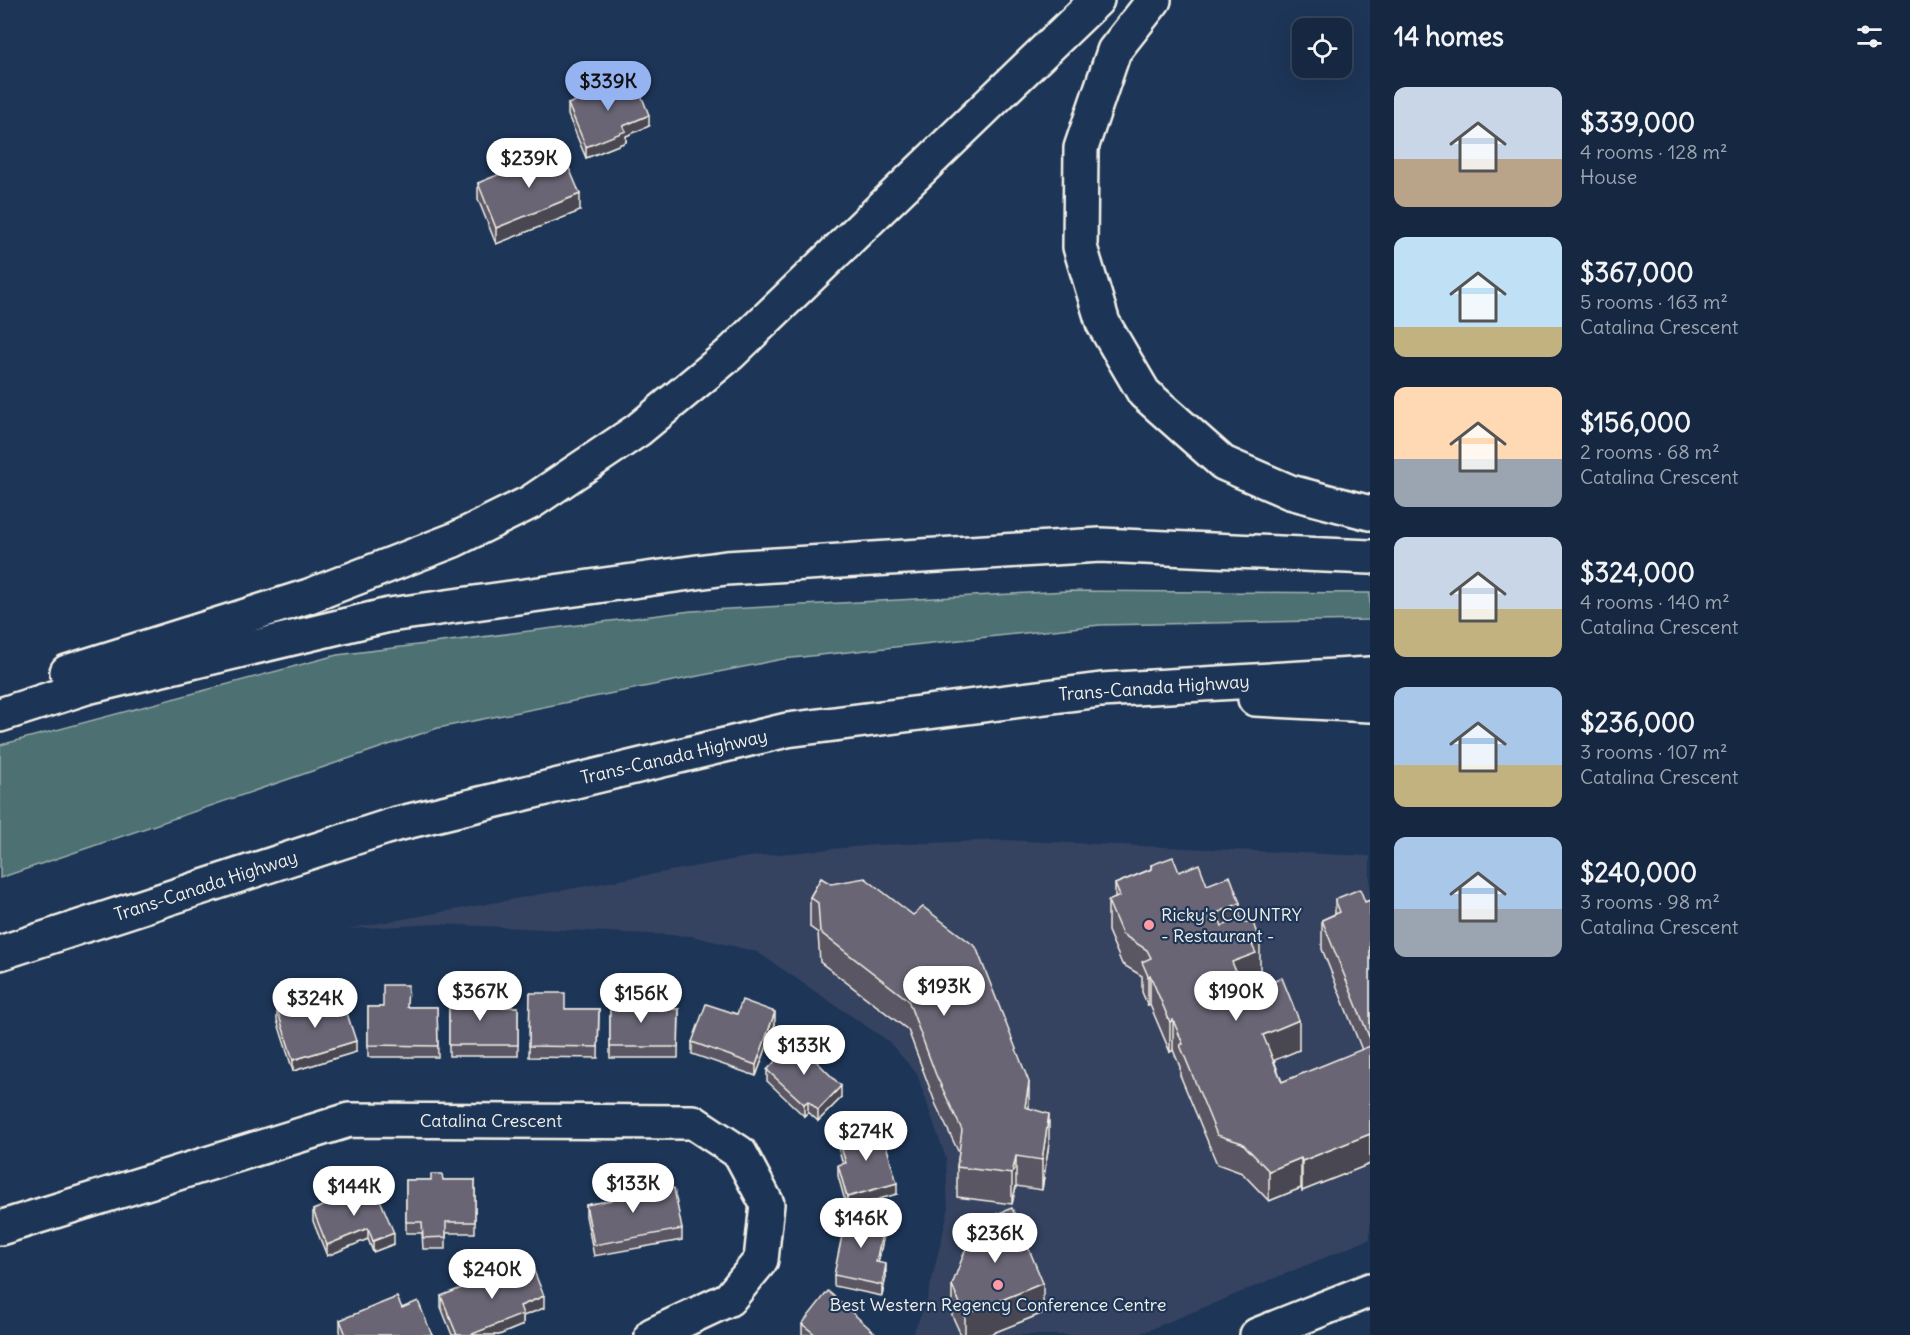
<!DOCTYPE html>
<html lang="en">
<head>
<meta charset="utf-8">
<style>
	:root { --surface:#162841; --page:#1f3048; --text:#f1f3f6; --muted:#9ea6b1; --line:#35445a; --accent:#95b2f1 }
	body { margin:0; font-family:Delius,sans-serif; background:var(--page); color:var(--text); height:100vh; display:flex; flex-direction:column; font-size:22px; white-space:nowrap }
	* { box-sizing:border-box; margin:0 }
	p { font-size:20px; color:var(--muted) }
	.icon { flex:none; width:33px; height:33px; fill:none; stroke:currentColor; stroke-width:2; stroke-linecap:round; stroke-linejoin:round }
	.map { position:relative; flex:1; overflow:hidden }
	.drawer { display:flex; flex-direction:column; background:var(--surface); width:540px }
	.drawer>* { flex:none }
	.buttons { position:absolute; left:1292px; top:18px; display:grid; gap:12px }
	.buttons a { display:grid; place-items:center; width:60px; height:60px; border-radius:12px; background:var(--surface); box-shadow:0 6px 24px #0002,0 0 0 2px var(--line); font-size:30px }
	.price { position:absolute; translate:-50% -51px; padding:0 14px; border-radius:21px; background:#fff; color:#222; font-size:20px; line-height:39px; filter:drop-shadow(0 2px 3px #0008) }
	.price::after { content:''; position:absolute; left:50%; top:36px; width:18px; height:14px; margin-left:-9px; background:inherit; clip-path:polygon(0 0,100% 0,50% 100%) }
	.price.on { background:var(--accent); color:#111 }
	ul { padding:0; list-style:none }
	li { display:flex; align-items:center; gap:18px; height:150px; padding:0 24px }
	li span { display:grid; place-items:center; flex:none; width:168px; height:120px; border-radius:12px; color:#555 }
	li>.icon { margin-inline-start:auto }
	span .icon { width:72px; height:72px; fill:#fffc; stroke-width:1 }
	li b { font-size:26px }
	h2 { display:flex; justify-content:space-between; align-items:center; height:72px; padding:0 24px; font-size:26px }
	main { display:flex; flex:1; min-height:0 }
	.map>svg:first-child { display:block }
</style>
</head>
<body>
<main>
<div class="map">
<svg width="1370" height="1335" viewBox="0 0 1370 1335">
	<rect width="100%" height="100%" fill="#1d3557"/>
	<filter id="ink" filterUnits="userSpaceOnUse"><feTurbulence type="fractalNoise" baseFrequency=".0167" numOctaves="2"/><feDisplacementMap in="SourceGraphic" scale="12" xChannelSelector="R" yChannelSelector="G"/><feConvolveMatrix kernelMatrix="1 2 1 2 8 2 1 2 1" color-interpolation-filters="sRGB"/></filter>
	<g filter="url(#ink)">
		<path fill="#344360" d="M1005 840 1370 856V1239L1137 1335H912L926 1304 948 1211 946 1159 917 1074 888 1041 757 952 691 936 439 924 347 929 748 857 874 845Z"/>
		<path fill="#4d7173" stroke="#a0b1ae" stroke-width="1.5" d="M1067 591 1370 593V620L1100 625 783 659 438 728 0 878V745L337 655 691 611Z"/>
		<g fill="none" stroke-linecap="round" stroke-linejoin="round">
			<defs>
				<g id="minor">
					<path d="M0 1228 349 1120 693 1122 740 1153 767 1204 761 1260 729 1299 652 1335"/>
					<path d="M1257 1335 1370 1290"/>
				</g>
				<g id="highway">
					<path d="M1154 0 1114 51 1081 148 1080 247 1103 323 1144 393 1223 463 1290 492 1370 513"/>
					<path d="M67 672 309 596 454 540 531 502 638 430 730 354 1097 0"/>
					<path d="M1255 699 1370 705"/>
					<path d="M0 715 87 687 389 615 726 568 1100 545 1370 557"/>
					<path d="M0 953 393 825 787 730 1101 690 1370 674"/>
				</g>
			</defs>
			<use href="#minor" stroke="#f4f1e8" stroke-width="38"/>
			<use href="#highway" stroke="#f4f1e8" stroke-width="38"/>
			<use href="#minor" stroke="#1d3557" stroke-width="33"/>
			<use href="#highway" stroke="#1d3557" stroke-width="33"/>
		</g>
		<g fill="#5a5764" stroke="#f4f1e8" stroke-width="1.5">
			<path d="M568 104 649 126 626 136V142L586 158 568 115Z"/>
			<path d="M478 183 580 211 496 244 478 199Z"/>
			<path d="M1151 865 1179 872 1207 885 1240 919 1260 972 1256 973V983L1243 988 1245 993 1299 1050 1274 1060 1282 1082 1362 1050 1322 949V920L1335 914V899L1365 902 1370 900V1164L1302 1191 1301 1188 1269 1201 1242 1173 1217 1164 1180 1075V1067L1173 1050 1170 1052 1150 1005 1148 1006 1142 992V976L1122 964 1108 931V901L1115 898V884L1151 869Z"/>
			<path d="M821 878 1029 1109 1049 1143 1042 1190 1016 1186 1012 1204 957 1197V1167L959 1153 936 1105 908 1030 820 962 818 933 810 927V897Z"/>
			<path d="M449 989 476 1007H518V1056H449Z"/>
			<path d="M610 991 631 1009H679L678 1058H610Z"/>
			<path d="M530 993 565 1009H599L598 1058 529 1057Z"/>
			<path d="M368 1007H437L438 1057H368Z"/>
			<path d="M277 1009 307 1013 356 1052 293 1071 277 1020Z"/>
			<path d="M737 1014 775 1024 756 1076 692 1054V1042Z"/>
			<path d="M767 1070 841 1098 818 1121 808 1112 804 1116 767 1081Z"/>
			<path d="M838 1137 897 1194 847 1208 838 1176V1165L843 1164 838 1148Z"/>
			<path d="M406 1180H475V1233H446V1249H423L422 1233H406Z"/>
			<path d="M609 1184 636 1195 682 1229V1240L594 1256 586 1216V1205L610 1201Z"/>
			<path d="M374 1185 394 1244 373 1252 368 1239 327 1256 313 1221V1210Z"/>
			<path d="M885 1230 878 1263 886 1276 882 1296 834 1286V1275Z"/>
			<path d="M952 1285 1043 1313 988 1335H961L952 1315Z"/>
			<path d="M441 1296 544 1308 523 1316V1325L499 1335H452L441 1307Z"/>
			<path d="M402 1308 432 1335H341L340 1331V1320Z"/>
			<path d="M802 1324 876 1335H802Z"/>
		</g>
		<g fill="#4a4751" stroke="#f4f1e8" stroke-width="1.5">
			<path d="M649 115V126L626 136V142L586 158V147L623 126Z"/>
			<path d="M580 194V211L496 244V228Z"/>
			<path d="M1240 903V933L1217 943V913Z"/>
			<path d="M1260 942V972L1256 973V983L1232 992V962L1252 945Z"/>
			<path d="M1150 975V1005L1148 1006V976Z"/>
			<path d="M775 1012V1024L756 1076V1065Z"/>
			<path d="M1173 1020V1050L1170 1052V1022Z"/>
			<path d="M1299 1020V1050L1263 1065V1035Z"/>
			<path d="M356 1041V1052L293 1071V1060Z"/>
			<path d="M1029 1082V1112L1025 1107Z"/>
			<path d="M841 1086V1098L818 1121V1110Z"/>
			<path d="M808 1101V1112L804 1116V1104Z"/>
			<path d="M1049 1114V1143L1042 1190V1160Z"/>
			<path d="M1370 1134V1164L1302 1191V1161Z"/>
			<path d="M1016 1156V1186L1012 1204V1174Z"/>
			<path d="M1301 1158V1188L1269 1201V1171Z"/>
			<path d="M897 1183V1194L847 1208V1197Z"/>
			<path d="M885 1219V1230L876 1273V1262Z"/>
			<path d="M368 1228V1239L327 1256V1245Z"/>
			<path d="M394 1233V1244L373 1252V1241Z"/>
			<path d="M886 1264V1276L882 1296V1285Z"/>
			<path d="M1043 1283V1313L988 1335H965V1315Z"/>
			<path d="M544 1296V1308L523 1316V1325L499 1335H470L520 1306Z"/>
		</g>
		<g fill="#696574" stroke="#f4f1e8" stroke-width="1.5">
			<path d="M634 77 649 115 623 126 626 131 586 147 568 104Z"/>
			<path d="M561 149 580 194 496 228 478 183Z"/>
			<path d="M1173 857 1179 872 1199 864 1207 885 1230 876 1240 903 1217 913 1222 926 1242 918 1245 923 1252 920 1260 942 1252 945 1256 953 1232 962 1245 993 1282 978 1299 1020 1263 1035 1282 1082 1370 1046V1134L1302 1161 1301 1158 1269 1171 1242 1143 1217 1135 1180 1045 1183 1044 1173 1020 1170 1022 1150 975 1148 976 1142 962 1151 958 1147 950 1122 934 1108 901 1120 896 1115 884 1152 869 1151 865Z"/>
			<path d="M821 878 831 884 865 878 913 915 923 907 976 947 1029 1082 1025 1107 1049 1114 1042 1160 1016 1156 1012 1174 957 1167 962 1130 936 1075 908 1000 820 932 818 903 810 897Z"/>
			<path d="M1360 889 1365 902 1370 900V1039L1322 920 1340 912 1335 899Z"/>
			<path d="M383 985H408L407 1007H437L438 1046 368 1045V1007H383Z"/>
			<path d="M449 989H476V1007H518V1045H449Z"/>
			<path d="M610 991H631L630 1009H679L678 1047H610Z"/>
			<path d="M530 993H565V1009H599L598 1047 529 1046Z"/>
			<path d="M742 1000 775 1012 756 1065 692 1042 706 1004 737 1014Z"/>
			<path d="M303 1001 307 1013 343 1001 356 1041 293 1060 277 1009Z"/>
			<path d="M795 1040 841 1086 818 1110 808 1101 804 1104 767 1070Z"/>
			<path d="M880 1124 897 1183 847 1197 838 1165 846 1163 838 1137Z"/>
			<path d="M431 1174H442L443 1180H475V1222H446V1237L423 1238 422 1222H406V1180H431Z"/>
			<path d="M633 1180 636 1195 674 1188 682 1229 594 1245 586 1205 612 1200 609 1184Z"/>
			<path d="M374 1185 394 1233 373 1241 368 1228 327 1245 313 1210Z"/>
			<path d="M1012 1208 1043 1283 965 1315 952 1285 976 1222Z"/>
			<path d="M847 1211 885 1219 876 1262 886 1264 882 1285 834 1275Z"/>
			<path d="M530 1261 544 1296 520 1306 523 1314 470 1335H457L441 1296Z"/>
			<path d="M828 1291 876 1334 875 1335H816L802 1324Z"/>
			<path d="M397 1297 402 1308 418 1301 432 1335H346L340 1320Z"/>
		</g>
	</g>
	<g fill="#ff9aa2" stroke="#1d3557" stroke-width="2">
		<circle cx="1149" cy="925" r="6"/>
		<circle cx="998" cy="1285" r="6"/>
	</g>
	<g text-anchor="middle" stroke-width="4.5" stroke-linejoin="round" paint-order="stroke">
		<g font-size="18" fill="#f4f1e8" stroke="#1d3557">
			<text transform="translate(1154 688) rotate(-4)" y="6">Trans-Canada Highway</text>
			<text transform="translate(674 757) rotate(-13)" y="6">Trans-Canada Highway</text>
			<text transform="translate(206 886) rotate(-18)" y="6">Trans-Canada Highway</text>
			<text x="491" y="1127">Catalina Crescent</text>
		</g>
		<g font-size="18" fill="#f4f1e8" stroke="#1d3557" text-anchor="start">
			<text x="1161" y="921">Ricky's COUNTRY<tspan x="1161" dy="21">- Restaurant -</tspan></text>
			<text x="998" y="1311" text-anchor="middle">Best Western Regency Conference Centre</text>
		</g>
	</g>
</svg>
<div class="buttons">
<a><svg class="icon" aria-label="locate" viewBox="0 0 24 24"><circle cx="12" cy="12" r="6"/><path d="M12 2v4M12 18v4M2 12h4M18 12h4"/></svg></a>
</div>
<b class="price on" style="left:608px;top:112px">$339K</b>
<b class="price" style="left:529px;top:189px">$239K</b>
<b class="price" style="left:944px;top:1017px">$193K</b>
<b class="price" style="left:480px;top:1022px">$367K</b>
<b class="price" style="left:1236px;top:1022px">$190K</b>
<b class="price" style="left:641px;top:1024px">$156K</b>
<b class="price" style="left:315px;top:1029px">$324K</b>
<b class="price" style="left:804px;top:1076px">$133K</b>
<b class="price" style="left:866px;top:1162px">$274K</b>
<b class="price" style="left:633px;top:1214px">$133K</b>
<b class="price" style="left:354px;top:1217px">$144K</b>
<b class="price" style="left:861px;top:1249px">$146K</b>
<b class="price" style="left:995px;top:1264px">$236K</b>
<b class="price" style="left:492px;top:1300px">$240K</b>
</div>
<section class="drawer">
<h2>14 homes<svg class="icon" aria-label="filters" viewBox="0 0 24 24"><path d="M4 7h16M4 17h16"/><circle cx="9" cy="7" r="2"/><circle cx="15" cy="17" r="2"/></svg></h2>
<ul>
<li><span style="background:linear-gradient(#c9d6e8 60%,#b9a48a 0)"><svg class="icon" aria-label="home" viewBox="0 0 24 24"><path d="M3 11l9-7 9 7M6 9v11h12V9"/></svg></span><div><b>$339,000</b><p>4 rooms · 128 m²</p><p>House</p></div></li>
<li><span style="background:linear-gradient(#bfe0f5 75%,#c2b280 0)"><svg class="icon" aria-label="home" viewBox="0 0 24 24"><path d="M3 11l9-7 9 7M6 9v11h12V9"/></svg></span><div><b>$367,000</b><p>5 rooms · 163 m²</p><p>Catalina Crescent</p></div></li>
<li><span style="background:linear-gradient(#ffd9b3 60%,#9aa5b1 0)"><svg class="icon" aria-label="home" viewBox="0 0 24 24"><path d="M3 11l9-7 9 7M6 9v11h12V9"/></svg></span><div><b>$156,000</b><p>2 rooms · 68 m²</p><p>Catalina Crescent</p></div></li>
<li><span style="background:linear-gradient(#c9d6e8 60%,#c2b280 0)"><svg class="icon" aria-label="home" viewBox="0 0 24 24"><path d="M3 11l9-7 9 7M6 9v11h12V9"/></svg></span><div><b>$324,000</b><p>4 rooms · 140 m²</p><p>Catalina Crescent</p></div></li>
<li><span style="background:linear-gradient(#a9c7e8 65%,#c2b280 0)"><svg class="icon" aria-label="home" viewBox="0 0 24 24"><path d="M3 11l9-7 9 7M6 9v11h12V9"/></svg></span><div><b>$236,000</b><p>3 rooms · 107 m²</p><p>Catalina Crescent</p></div></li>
<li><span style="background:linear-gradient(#a9c7e8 60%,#9aa5b1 0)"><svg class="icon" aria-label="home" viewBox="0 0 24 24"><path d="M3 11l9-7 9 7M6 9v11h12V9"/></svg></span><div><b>$240,000</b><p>3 rooms · 98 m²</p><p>Catalina Crescent</p></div></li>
</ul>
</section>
</main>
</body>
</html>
